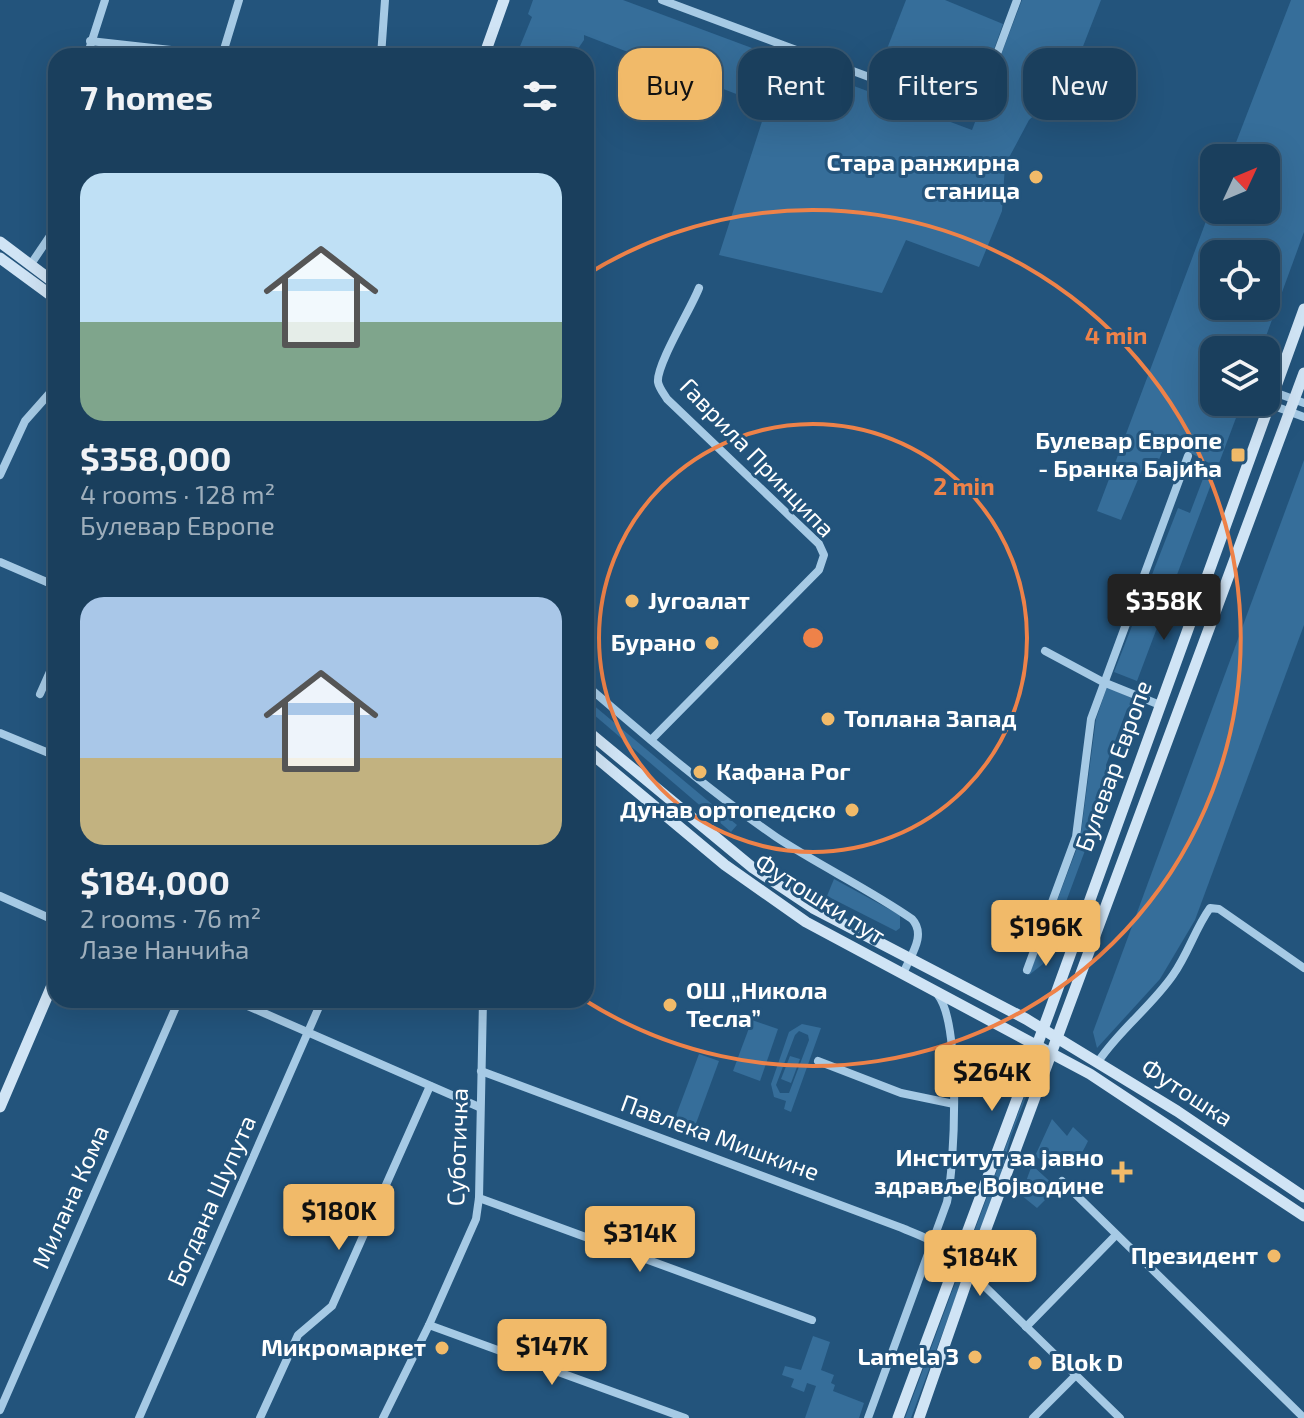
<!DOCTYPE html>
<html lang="en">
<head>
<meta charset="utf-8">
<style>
	:root { --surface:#1a3f5d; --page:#234663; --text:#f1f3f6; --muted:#9fafbc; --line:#385872; --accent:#f1ba69 }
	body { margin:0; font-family:"Exo 2",sans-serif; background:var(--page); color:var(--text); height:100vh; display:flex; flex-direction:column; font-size:30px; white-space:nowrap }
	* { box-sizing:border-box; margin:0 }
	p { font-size:26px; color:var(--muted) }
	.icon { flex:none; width:44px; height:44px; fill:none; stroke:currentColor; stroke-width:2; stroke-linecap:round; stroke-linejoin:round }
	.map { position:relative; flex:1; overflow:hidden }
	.side { position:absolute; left:48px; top:48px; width:546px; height:960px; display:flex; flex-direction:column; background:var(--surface); border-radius:24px; box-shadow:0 8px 32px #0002,0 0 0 2px var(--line) }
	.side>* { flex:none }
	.top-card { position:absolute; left:618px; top:48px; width:566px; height:72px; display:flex; gap:16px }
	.needle { width:52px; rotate:46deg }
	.tools { position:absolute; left:1200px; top:144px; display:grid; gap:16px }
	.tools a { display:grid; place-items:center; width:80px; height:80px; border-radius:16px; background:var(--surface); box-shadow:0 8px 32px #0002,0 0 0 2px var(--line); font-size:40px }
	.price { position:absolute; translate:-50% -68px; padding:0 18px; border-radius:8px; background:var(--accent); color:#111; font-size:26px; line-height:52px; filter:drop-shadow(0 2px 4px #0008) }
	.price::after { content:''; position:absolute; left:50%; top:48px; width:24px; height:18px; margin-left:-12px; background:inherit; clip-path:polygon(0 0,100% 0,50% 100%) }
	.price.active { background:#222; color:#fff }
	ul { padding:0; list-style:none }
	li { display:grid; align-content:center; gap:16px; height:424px; padding:0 32px }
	li span { display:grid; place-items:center; height:248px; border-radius:24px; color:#555 }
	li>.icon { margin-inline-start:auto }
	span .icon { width:144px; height:144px; fill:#fffc; stroke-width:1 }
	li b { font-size:34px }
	h2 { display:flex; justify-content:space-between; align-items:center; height:96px; padding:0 32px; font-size:34px }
	.chip { padding:0 28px; border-radius:24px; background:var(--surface); box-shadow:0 8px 32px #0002,0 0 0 2px var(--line); font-size:28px; line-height:72px }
	.chip.active { background:var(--accent); color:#111 }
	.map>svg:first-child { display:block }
</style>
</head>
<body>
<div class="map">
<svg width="1304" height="1418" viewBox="0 0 1304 1418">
	<rect width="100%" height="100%" fill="#23547c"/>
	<g fill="#366e9a" fill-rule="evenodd">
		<path d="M533 0H623L972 130 1022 0H1101L1068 85 1029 120 1005 165 1002 211 979 267 906 240 882 293 719 255 767 106 584 35V40L573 56H516L532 17 528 14Z"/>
		<path d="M906 0H945L1003 24 976 100 967 105 878 72Z"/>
		<path d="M1291 0H1304V232L1261 350H1214V402H1242L1137 681 1114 672 1178 508 1190 513 1209 463 1167 440 1158 462 1147 458 1121 520 1097 511 1214 200V210H1266V158H1230ZM1214 254H1266V306H1214Z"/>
		<path d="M1304 460V625L1195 920 1160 979 1097 1048 1093 1032Z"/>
		<path d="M1107 687 1136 700 1127 709 1106 765 1110 783 1043 964 1029 975 1080 840 1096 719Z"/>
		<path d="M586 699 737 825 731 832 586 708Z"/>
		<path d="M834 879 900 915V928L896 931 827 896Z"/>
		<path d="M752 1020 778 1029 760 1081 733 1071Z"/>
		<path d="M802 1024 821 1028 791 1112 784 1109 786 1101 774 1097 771 1084 789 1032ZM799 1031 808 1035 809 1040 789 1093H780L776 1085 795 1035Z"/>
		<path d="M699 1054 719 1061 691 1137 671 1129Z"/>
		<path d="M790 1056 800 1059 791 1083 781 1079Z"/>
		<path d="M1036 1065 1038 1066 1011 1136 1000 1178 911 1418H905Z"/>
		<path d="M1052 1119 1067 1136 1073 1127 1088 1141C1073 1172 1065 1175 1035 1156Z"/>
		<path d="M1032 1165 1057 1188 1037 1208 1021 1195Z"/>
		<path d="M813 1336 830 1342 821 1370 834 1375 831 1383 835 1385 833 1391 864 1403 859 1418H805L816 1386 807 1383 804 1392 791 1387 794 1379 782 1375 785 1366 801 1370Z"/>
	</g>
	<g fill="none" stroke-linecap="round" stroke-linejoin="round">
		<g stroke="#a6cae5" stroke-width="8">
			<path d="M662 0 974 116 1017 0"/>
			<path d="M90 41 225 56"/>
			<path d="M87 56 105 0"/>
			<path d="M222 56 239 0"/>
			<path d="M381 56 385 0"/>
			<path d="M31 264 56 227"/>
			<path d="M1274 392 1304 403"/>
			<path d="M1269 404 1304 417"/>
			<path d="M0 475 25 421 56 386"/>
			<path d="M0 562 56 586"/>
			<path d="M1045 651 1103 682 1160 705"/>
			<path d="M586 685C648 738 709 791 776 837 820 866 869 889 912 919 927 935 910 956 903 974"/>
			<path d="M40 694 56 658"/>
			<path d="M0 733 56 756"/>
			<path d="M651 740 819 570 824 555 819 544 667 399C664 394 659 388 658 382 656 365 692 307 699 288"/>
			<path d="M0 896 56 921"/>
			<path d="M1027 970 1076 837 1091 719 1188 456"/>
			<path d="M234 1000 479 1107"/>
			<path d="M818 1061 901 1093 954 1104"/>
			<path d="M1098 1062C1119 1030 1151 1007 1173 975 1188 954 1195 929 1210 908L1219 909 1304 968"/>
			<path d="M481 1071 902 1228C920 1236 949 1244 954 1265"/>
			<path d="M1062 1181 1304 1418"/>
			<path d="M479 1198 812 1320"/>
			<path d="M970 1272 1120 1418"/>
			<path d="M429 1325 685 1418"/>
			<path d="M1026 1327 1116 1235"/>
			<path d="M0 1410 179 1000"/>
			<path d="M139 1418 322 1000"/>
			<path d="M260 1418 298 1335 332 1306 430 1086"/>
			<path d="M383 1418 429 1325 476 1219 479 1198 483 1000"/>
			<path d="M868 1418 947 1202C955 1163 961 1025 938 995"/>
			<path d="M1033 1418 1076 1375"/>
		</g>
		<g stroke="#d0e4f5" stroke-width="11">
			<path d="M484 56 504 0"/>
			<path d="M0 242 56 284"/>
			<path d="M0 258 56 299"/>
			<path d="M586 730 753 868 813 908 1026 1019 1177 1111 1304 1197"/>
			<path d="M586 749 725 865 806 922 1090 1074 1304 1216"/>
			<path d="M0 1107 56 976"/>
			<path d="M898 1418 1049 1013 1304 309"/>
			<path d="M919 1418 970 1272 1304 373"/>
		</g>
	</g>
	<g fill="none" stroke="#ee8249" stroke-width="4">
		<circle cx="813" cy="638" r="214"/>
		<path d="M586 275A428 428 0 1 1 586 1001"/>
	</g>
	<g fill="#f1ba69" stroke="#23547c" stroke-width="3">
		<circle cx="1036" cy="177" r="8"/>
		<rect x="1230" y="447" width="16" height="16" rx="4"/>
		<circle cx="632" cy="601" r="8"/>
		<circle cx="712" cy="643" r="8"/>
		<circle cx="828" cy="719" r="8"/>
		<circle cx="700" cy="772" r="8"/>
		<circle cx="852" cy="810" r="8"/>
		<circle cx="670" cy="1005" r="8"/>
		<path d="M1118 1160h8v8h8v8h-8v8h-8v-8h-8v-8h8z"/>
		<circle cx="1274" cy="1256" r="8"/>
		<circle cx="442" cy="1348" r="8"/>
		<circle cx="975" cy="1357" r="8"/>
		<circle cx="1035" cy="1363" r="8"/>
	</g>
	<g text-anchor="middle" stroke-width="6" stroke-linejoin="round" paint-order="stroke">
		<g font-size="24" font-weight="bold" fill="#fff" stroke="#23547c" text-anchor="end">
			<text x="1020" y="171">Стара ранжирна<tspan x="1020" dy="28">станица</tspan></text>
			<text x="1222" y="449">Булевар Европе<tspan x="1222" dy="28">- Бранка Бајића</tspan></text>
			<text x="648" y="609" text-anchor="start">Југоалат</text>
			<text x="696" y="651">Бурано</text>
			<text x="844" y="727" text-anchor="start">Топлана Запад</text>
			<text x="716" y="780" text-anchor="start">Кафана Рог</text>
			<text x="836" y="818">Дунав ортопедско</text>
			<text x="686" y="999" text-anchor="start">ОШ „Никола<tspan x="686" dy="28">Тесла”</tspan></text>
			<text x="1104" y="1166">Институт за јавно<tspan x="1104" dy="28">здравље Војводине</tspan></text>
			<text x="1258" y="1264">Президент</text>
			<text x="426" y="1356">Микромаркет</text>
			<text x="959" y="1365">Lamela 3</text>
			<text x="1051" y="1371" text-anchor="start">Blok D</text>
		</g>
		<g font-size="24" fill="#fff" stroke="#23547c">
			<text transform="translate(757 458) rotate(46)" y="8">Гаврила Принципа</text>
			<text transform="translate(1114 766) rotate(-70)" y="8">Булевар Европе</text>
			<text transform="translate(820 899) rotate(32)" y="8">Футошки пут</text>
			<text transform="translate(1187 1093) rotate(33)" y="8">Футошка</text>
			<text transform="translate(720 1138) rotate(20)" y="8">Павлека Мишкине</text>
			<text transform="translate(458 1147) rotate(-88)" y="8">Суботичка</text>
			<text transform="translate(71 1197) rotate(-66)" y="8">Милана Кома</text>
			<text transform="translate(212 1201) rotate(-66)" y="8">Богдана Шупута</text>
		</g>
	</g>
	<circle cx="813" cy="638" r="12" fill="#ee8249" stroke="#23547c" stroke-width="4"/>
	<g font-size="24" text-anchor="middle" font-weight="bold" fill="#ee8249" stroke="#23547c" stroke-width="6" stroke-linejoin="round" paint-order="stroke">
		<text x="1116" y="344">4 min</text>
		<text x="964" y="495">2 min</text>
	</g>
</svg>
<div class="tools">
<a><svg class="needle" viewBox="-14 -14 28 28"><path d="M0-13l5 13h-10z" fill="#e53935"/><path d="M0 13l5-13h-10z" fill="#9fafbc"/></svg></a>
<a><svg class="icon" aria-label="locate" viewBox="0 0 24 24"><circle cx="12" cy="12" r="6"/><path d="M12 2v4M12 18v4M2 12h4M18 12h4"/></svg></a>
<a><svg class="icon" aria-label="layers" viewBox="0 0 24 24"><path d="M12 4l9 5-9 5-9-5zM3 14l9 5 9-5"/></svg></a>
</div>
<b class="price active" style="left:1164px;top:642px">$358K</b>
<b class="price" style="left:1046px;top:968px">$196K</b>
<b class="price" style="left:992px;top:1113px">$264K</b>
<b class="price" style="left:339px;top:1252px">$180K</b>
<b class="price" style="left:640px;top:1274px">$314K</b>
<b class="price" style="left:980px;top:1298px">$184K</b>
<b class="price" style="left:552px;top:1387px">$147K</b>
<div class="top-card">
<a class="chip active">Buy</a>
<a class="chip">Rent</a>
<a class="chip">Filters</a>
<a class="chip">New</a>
</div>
<section class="side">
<h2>7 homes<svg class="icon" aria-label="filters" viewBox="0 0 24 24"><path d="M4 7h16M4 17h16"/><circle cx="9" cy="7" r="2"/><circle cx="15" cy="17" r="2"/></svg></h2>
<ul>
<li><span style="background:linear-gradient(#bfe0f5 60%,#7fa58c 0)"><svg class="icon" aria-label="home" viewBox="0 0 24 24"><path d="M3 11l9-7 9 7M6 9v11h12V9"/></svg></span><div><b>$358,000</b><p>4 rooms · 128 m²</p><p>Булевар Европе</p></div></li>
<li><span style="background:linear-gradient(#a9c7e8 65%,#c2b280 0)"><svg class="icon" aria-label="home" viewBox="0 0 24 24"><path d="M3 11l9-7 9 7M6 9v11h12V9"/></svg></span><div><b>$184,000</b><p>2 rooms · 76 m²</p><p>Лазе Нанчића</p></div></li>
</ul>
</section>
</div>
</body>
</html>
